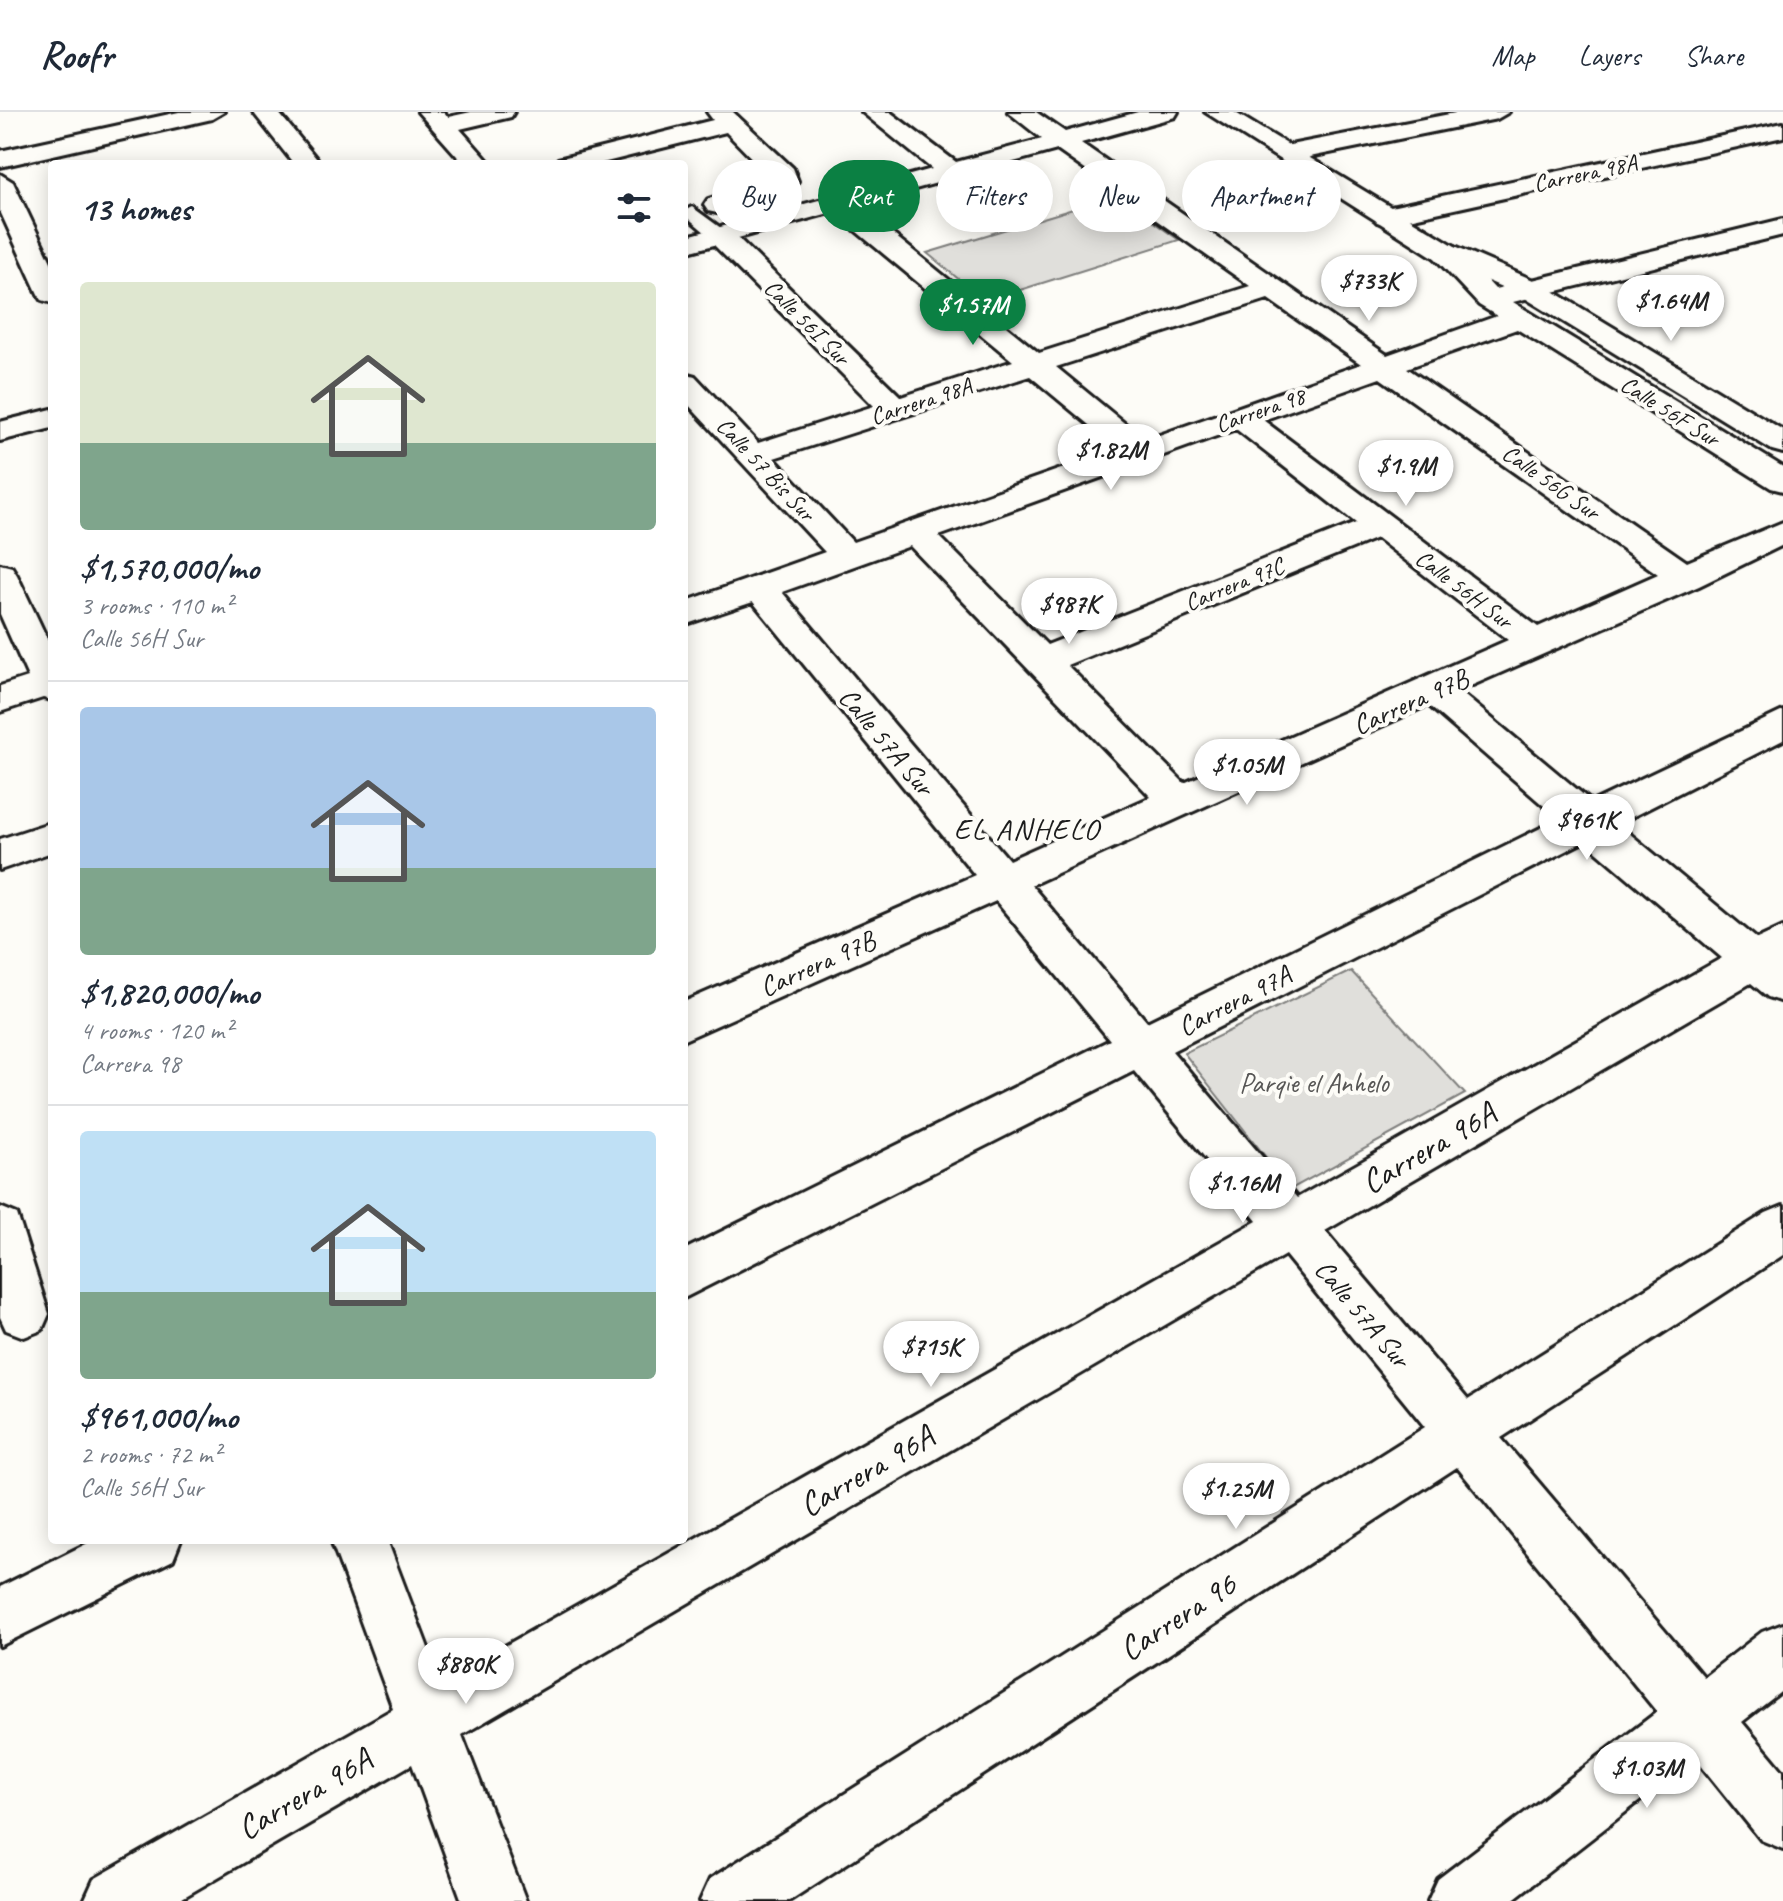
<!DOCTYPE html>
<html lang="en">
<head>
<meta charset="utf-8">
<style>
	:root { --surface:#fff; --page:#f6f6f7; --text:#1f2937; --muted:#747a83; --line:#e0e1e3; --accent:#0b8043 }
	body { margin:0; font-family:Caveat,sans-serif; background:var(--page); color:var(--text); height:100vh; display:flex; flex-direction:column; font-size:30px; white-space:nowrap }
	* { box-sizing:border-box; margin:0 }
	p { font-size:26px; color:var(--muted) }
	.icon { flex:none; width:44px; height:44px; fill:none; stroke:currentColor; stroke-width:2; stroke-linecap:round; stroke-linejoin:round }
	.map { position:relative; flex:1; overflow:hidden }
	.drawer { position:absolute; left:48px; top:48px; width:640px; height:1384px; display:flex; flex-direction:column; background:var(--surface); border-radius:8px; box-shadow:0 4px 20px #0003 }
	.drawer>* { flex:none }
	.hud { position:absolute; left:712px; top:48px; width:760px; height:72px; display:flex; gap:16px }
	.price { position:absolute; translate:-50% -68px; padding:0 18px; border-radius:28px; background:#fff; color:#222; font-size:26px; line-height:52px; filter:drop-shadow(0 2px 4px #0008) }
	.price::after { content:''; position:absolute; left:50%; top:48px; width:24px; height:18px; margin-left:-12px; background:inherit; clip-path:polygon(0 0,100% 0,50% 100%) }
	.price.on { background:var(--accent); color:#fff }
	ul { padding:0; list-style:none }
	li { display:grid; align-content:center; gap:16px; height:424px; padding:0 32px }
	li+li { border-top:2px solid var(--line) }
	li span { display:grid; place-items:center; height:248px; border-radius:8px; color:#555 }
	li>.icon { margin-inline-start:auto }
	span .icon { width:144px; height:144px; fill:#fffc; stroke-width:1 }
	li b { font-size:34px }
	h2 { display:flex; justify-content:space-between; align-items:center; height:96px; padding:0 32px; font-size:34px }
	.pill { padding:0 28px; border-radius:36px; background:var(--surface); box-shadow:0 4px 20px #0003; font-size:28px; line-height:72px }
	.pill.on { background:var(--accent); color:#fff }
	header { display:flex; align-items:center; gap:48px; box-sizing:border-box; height:112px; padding:0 40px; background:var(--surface); border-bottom:2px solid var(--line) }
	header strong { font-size:38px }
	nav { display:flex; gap:44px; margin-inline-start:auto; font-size:28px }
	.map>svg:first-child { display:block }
</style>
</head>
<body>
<header>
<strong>Roofr</strong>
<nav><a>Map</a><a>Layers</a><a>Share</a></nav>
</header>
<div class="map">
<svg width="1783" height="1789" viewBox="0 0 1783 1789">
	<rect width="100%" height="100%" fill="#fdfcf7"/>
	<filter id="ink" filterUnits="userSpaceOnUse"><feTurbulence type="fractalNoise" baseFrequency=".0125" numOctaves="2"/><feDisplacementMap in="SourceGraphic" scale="16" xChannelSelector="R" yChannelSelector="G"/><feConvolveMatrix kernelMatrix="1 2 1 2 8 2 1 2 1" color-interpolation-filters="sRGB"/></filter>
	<g filter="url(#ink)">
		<g fill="#e0dfdb" stroke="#7e7e7c" stroke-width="2">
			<path d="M1116 84 1179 128 985 189 927 141Z"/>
			<path d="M1351 859 1465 982 1291 1077 1184 941Z"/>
		</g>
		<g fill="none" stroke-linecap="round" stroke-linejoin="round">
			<defs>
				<path id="lane" d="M692 95 725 119V127H713L686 104 684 99Z"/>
				<g id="street">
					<path d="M179 0H224L212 7 0 55V39Z"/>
					<path d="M253 0H278L321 52H294Z"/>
					<path d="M418 0H444L448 5 471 0H514L511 5 460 17 491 52H464Z"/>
					<path d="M707 0H733L793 56 798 69C783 91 742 95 717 101L708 99 704 93 708 87 772 67 726 20 598 52H554L558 47 713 8Z"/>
					<path d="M862 0H890L956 50 1042 27 1008 0H1036L1065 20 1138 0H1178L1175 5 1081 31 1387 243 1497 204 1479 193 1435 146 1431 140 1435 134H1455L1495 177 1783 107V123L1513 190 1783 355V379L1771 376 1517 217 1407 256 1687 450 1783 410V433L1699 474 1459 579 1592 690 1783 599V628L1618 712 1757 827 1783 815V890L1768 885 1751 871 1325 1119 1468 1288 1766 1101 1783 1094V1143L1501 1326 1704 1565 1762 1520 1783 1512V1578L1742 1610 1783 1659V1737L1761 1728 1695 1646 1511 1789H1428L1438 1767 1657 1600 1457 1355 789 1789H700L710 1767 1425 1315 1285 1143 462 1623 526 1789H462L412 1652 177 1789H84L94 1767 393 1597 331 1428H387L441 1570 1257 1109 1134 959 684 1186V1138L1110 928 996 789 684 928V890L975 763 753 490 684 513V490L825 440 684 288V261L695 264 758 331 874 294 714 133 684 141V125L932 57ZM1057 38 1250 174 1039 241 857 93ZM833 100 1013 249 901 285 738 126ZM1268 187 1361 252 1145 328 1056 255ZM1030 264 1118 337 853 430 774 346ZM1380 266 1658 462 1538 515 1263 308ZM1236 317 1356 411 1047 533 939 424ZM1377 426 1508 528 1184 671 1067 553ZM910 434 1151 685 1009 748 782 480ZM1428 593 1559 707 1147 910 1031 773ZM1585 729 1722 846 1297 1086 1172 939Z"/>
					<path d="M1460 0H1509L1497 7 1285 50 1272 42 1285 34Z"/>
					<path d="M1783 11V25L1386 112 1377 110 1373 104 1377 98 1386 96Z"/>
					<path d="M0 62 13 70 52 152V191L42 188 38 182 0 99Z"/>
					<path d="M52 297V316L0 329V310Z"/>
					<path d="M0 452 12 455 17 463 52 537V588L43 586 0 600V574L28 565 0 502Z"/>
					<path d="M52 710V740L0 758V727Z"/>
					<path d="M0 1095 17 1102 49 1202 42 1218 24 1225 6 1218 0 1205Z"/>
					<path d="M94 1428H181L173 1448 0 1534V1475Z"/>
				</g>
				<path id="secondary" d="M1205 0H1234L1455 134 1540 171 1783 318V341L1772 338 1520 183 1435 146Z"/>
			</defs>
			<use href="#lane" stroke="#1c1c1c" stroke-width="6"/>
			<use href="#street" stroke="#1c1c1c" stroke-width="6"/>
			<use href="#secondary" stroke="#1c1c1c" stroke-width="6"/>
			<use href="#lane" fill="#fdfcf7" fill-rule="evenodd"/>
			<use href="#street" fill="#fdfcf7" fill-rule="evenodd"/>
			<use href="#secondary" fill="#fdfcf7" fill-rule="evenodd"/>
		</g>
	</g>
	<g text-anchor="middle" stroke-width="8" stroke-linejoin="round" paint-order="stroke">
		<g font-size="24" fill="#1c1c1c" stroke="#fdfcf7">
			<text transform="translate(1585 61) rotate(-12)" y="8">Carrera 98A</text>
			<text transform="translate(807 210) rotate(45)" y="8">Calle 56I Sur</text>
			<text transform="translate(921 289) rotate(-18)" y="8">Carrera 98A</text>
			<text transform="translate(1260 298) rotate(-19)" y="8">Carrera 98</text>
			<text transform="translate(1670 299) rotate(32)" y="8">Calle 56F Sur</text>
			<text transform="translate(766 357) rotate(47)" y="8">Calle 57 Bis Sur</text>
			<text transform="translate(1551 370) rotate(35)" y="8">Calle 56G Sur</text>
			<text transform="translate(1234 472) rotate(-22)" y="8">Carrera 97C</text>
			<text transform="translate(1464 477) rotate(37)" y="8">Calle 56H Sur</text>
		</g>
		<g font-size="28" fill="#1c1c1c" stroke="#fdfcf7">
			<text transform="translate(1410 589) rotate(-24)" y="10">Carrera 97B</text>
			<text transform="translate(887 629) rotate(50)" y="10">Calle 57A Sur</text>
			<text transform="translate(817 851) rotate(-24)" y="10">Carrera 97B</text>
			<text transform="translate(1234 888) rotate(-27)" y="10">Carrera 97A</text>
			<text transform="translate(1363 1201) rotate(50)" y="10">Calle 57A Sur</text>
		</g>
		<g font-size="28" fill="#575655" stroke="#fdfcf7">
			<text x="1314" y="980">Parqie el Anhelo</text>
		</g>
		<g font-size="30" letter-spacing="2" fill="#1c1c1c" stroke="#fdfcf7">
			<text x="1027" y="727">EL ANHELO</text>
		</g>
		<g font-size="34" fill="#1c1c1c" stroke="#fdfcf7">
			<text transform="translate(1428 1035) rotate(-30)" y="12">Carrera 96A</text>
			<text transform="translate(866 1358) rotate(-30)" y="12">Carrera 96A</text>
			<text transform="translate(1177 1504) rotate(-33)" y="12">Carrera 96</text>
			<text transform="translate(304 1681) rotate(-30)" y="12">Carrera 96A</text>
		</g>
	</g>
</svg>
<b class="price" style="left:1369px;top:211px">$733K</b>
<b class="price" style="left:1671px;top:231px">$1.64M</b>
<b class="price on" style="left:973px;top:235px">$1.57M</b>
<b class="price" style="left:1111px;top:380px">$1.82M</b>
<b class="price" style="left:1406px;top:396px">$1.9M</b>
<b class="price" style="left:1069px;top:534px">$987K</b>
<b class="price" style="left:1247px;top:695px">$1.05M</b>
<b class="price" style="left:1587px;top:750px">$961K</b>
<b class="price" style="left:1243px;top:1113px">$1.16M</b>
<b class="price" style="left:931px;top:1277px">$715K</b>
<b class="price" style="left:1236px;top:1419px">$1.25M</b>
<b class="price" style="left:466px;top:1594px">$880K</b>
<b class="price" style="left:1647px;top:1698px">$1.03M</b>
<div class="hud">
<a class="pill">Buy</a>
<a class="pill on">Rent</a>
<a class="pill">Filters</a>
<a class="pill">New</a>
<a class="pill">Apartment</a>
</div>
<section class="drawer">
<h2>13 homes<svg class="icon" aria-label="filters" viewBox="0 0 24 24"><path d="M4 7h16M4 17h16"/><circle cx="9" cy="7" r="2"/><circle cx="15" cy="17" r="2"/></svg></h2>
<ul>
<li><span style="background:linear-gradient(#dfe7d0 65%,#7fa58c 0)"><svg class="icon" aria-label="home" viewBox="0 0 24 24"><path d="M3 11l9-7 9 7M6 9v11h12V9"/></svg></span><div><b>$1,570,000/mo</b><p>3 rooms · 110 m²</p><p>Calle 56H Sur</p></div></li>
<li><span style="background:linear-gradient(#a9c7e8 65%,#7fa58c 0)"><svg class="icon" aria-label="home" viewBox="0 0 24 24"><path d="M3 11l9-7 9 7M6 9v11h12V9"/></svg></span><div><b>$1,820,000/mo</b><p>4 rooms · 120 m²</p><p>Carrera 98</p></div></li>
<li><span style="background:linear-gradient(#bfe0f5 65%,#7fa58c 0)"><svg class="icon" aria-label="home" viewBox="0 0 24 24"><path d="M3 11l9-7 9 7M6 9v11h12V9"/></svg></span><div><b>$961,000/mo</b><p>2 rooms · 72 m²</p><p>Calle 56H Sur</p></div></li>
</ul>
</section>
</div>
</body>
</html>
